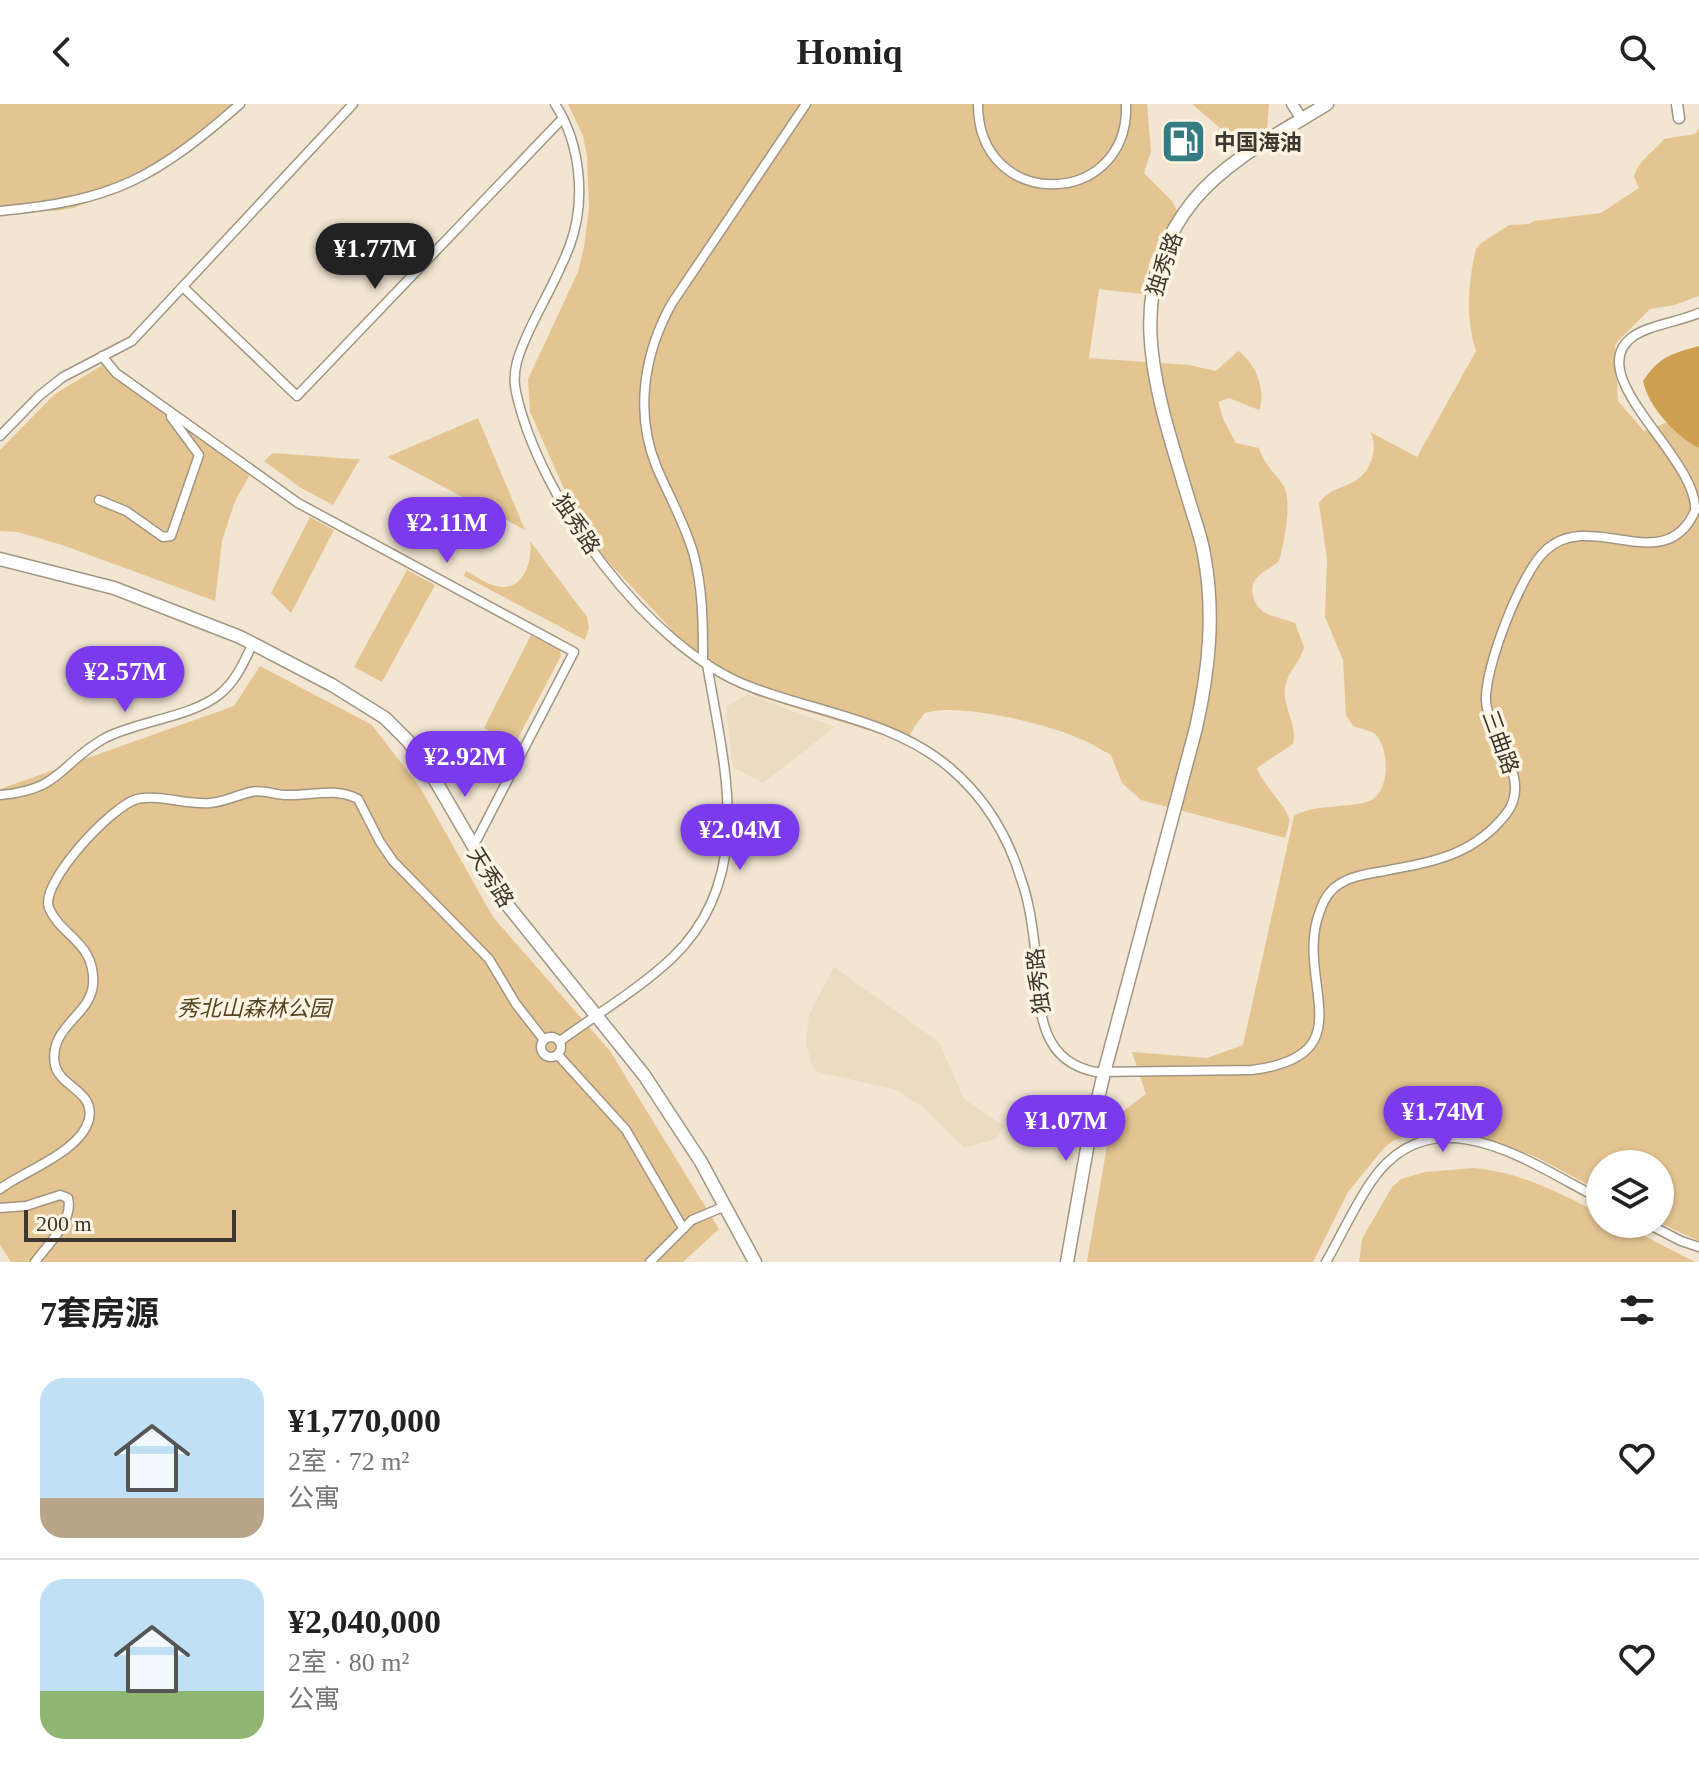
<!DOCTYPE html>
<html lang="zh">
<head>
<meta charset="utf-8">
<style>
	:root { --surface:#fff; --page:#f6f6f6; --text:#222; --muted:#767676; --line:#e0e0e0; --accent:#7c3aed }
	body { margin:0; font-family:"Times New Roman","Noto Sans SC",serif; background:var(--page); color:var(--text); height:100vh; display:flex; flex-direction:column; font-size:30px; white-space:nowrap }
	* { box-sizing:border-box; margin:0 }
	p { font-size:26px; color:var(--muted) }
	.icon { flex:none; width:44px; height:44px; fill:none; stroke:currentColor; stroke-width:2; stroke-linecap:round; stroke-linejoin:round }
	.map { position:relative; height:1158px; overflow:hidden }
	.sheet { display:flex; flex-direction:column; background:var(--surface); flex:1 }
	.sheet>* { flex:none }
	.tools { position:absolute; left:1586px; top:1046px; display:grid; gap:16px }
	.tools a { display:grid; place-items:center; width:88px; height:88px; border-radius:50%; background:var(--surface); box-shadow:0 2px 6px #0004; font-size:40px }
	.scale { position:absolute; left:24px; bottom:20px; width:212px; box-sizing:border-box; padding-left:8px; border:4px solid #3c372f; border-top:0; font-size:22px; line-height:28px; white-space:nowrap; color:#3c372f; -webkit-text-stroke:6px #fef4e3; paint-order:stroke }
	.price { position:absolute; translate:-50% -68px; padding:0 18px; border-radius:28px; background:var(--accent); color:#fff; font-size:26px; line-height:52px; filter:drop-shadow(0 2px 4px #0008) }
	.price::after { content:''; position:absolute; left:50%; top:48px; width:24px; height:18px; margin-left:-12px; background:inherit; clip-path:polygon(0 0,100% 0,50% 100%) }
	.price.on { background:#222; color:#fff }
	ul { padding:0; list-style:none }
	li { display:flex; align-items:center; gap:24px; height:200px; padding:0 40px }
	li+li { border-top:2px solid var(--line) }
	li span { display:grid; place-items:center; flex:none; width:224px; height:160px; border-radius:24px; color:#555 }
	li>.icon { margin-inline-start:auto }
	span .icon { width:96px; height:96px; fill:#fffc; stroke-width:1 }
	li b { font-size:34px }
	h2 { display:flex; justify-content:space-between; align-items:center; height:96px; padding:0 40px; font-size:34px }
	header { display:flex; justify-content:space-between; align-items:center; height:104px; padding:0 40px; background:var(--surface); font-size:36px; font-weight:600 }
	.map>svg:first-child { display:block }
</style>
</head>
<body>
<header><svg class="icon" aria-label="back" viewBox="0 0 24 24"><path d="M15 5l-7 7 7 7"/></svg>Homiq<svg class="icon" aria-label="search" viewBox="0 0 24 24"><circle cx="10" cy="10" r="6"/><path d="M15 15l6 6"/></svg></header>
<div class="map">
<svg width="1699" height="1158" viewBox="0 0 1699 1158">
	<rect width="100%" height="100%" fill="#f2e6d2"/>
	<g fill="#ebdbc1">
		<path d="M748 590 835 623 763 679 733 663 726 603Z"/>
		<path d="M834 863 939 938 964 995 1004 1022 996 1035 964 1044 925 1005 897 986 814 967 806 941 809 911Z"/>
	</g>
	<g fill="#e4c491">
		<path d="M0 0H233L167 54 98 94 74 104 55 107 14 106 0 109Z"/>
		<path d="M568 0H1147L1151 47 1144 69 1172 97 1177 107 1150 156 1142 190 1099 185 1089 254 1189 261 1216 267 1238 247C1255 257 1267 288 1259 306L1229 294 1218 298 1224 317 1236 339 1259 344C1265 362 1273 366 1283 381 1293 397 1284 439 1279 457 1272 464 1258 469 1254 478 1252 482 1252 486 1253 491 1257 513 1278 512 1295 519L1304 543C1301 557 1288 567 1285 583 1282 604 1298 620 1293 640L1257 664C1263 681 1286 702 1289 714 1290 720 1287 728 1285 734L1141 696 1122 679 1111 651C1100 645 1089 638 1078 634 1047 620 957 598 925 609L914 623 907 638 756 592 699 555 604 453 577 414 530 308 528 275 578 168 584 143 589 103 587 52 583 32Z"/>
		<path d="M1192 0H1269L1267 26 1241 42Z"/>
		<path d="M1699 25V192L1674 201 1650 205 1615 240 1618 297 1644 327 1668 318 1699 344V1137L1660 1119V1060H1600V1087L1538 1054 1506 1041 1460 1032 1418 1029 1394 1036 1384 1044 1348 1088 1313 1158H1087L1107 1042 1122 1008 1146 990 1132 948 1207 954 1243 941 1294 712C1313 699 1359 705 1373 695 1390 684 1389 645 1376 631 1371 626 1360 625 1353 622L1346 611 1343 556 1325 513 1327 455 1319 399C1332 382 1343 386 1358 375 1371 366 1379 342 1370 328L1417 353 1476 247C1465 213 1468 178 1476 145L1480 140 1509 121 1529 120 1534 117 1601 109 1639 84 1634 73C1638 56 1654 48 1664 35L1695 30Z"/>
		<path d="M106 259 252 367 235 397 222 437 215 497 62 441 18 428 0 427V346L55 290Z"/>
		<path d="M478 314 525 426 387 353Z"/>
		<path d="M273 349 354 355H360L333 401 301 384 264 357Z"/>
		<path d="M310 413 334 426 291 509 271 489Z"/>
		<path d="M530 437 587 513 589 524 585 536 464 472 466 467C476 472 486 480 496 482 523 489 533 457 530 437Z"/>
		<path d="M407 466 435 481 382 578 354 563Z"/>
		<path d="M531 531 560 546 561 552 500 668 494 661 507 637 484 624Z"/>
		<path d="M260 562 372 621 421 685 493 813 610 947 719 1125 683 1158H11L0 1141V685L234 602Z"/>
		<path d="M1474 1064C1519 1068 1561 1089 1600 1110V1120H1621L1695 1158H1359L1362 1135 1392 1083 1401 1075 1425 1068Z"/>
	</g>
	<path fill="#cda051" d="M1699 242V344C1676 333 1648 302 1643 277 1660 252 1671 250 1699 242Z"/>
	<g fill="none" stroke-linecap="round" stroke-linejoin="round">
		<defs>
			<g id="minor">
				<path d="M555 0C581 40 586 97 570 141 559 171 542 199 529 227 520 247 511 266 516 288 539 394 648 545 751 583 817 608 895 617 950 664 984 693 1008 732 1021 775 1029 797 1032 820 1035 844 1040 893 1033 956 1096 968L1252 966C1363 952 1299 883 1317 816 1321 804 1324 793 1334 784 1348 772 1367 770 1384 767 1433 758 1474 751 1506 710 1534 675 1489 634 1486 597 1484 565 1521 469 1545 447 1591 403 1664 476 1695 407 1699 355 1582 273 1631 234 1647 221 1679 218 1699 209"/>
				<path d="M978 0C978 109 1130 105 1126 0"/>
				<path d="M0 107C114 97 155 74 240 0"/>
				<path d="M183 183 297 292 563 14"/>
				<path d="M102 252 116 269 298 399 574 548 473 743"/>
				<path d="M0 332 39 292 63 273 132 237 353 0"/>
				<path d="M99 396 126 407 163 433 171 432 199 351 171 313"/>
				<path d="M703 557C703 520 703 483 693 448 684 418 669 392 657 364 634 309 644 249 672 199L806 0"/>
				<path d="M0 691C62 686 60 659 105 634 138 617 192 613 220 590 236 577 244 558 253 539"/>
				<circle cx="551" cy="943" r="10"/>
				<path d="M560 937C597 910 639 885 672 854 757 773 724 662 707 560"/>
				<path d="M558 951 626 1026 683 1124"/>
				<path d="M0 1085C24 1067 82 1047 89 1015 95 987 60 983 55 961 48 923 90 912 93 881 96 838 61 833 49 804 39 779 113 701 137 695 160 690 186 701 210 699 224 698 237 691 251 688 262 685 275 691 287 691 313 692 333 683 358 695L380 738 393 757 489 855 516 900 544 936"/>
				<path d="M0 1104 26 1102 60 1091 68 1094C74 1117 47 1141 35 1158"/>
				<path d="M1648 1120 1681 1137 1699 1143"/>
				<path d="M650 1158 692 1116 723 1103"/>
				<path d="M1326 1158C1341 1132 1354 1103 1371 1078 1433 987 1530 1059 1600 1095"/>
			</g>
			<g id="tertiary">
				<path d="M1292 0 1302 15"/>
				<path d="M1677 0 1679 14"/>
			</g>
			<g id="secondary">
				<path d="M0 455 114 484 240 533 332 581 385 614 408 637 428 664 509 803 644 971 701 1058 755 1158"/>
				<path d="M1067 1158 1089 1033 1104 969 1196 624C1209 566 1215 509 1204 450 1201 432 1194 414 1189 397 1159 295 1117 190 1194 96 1228 55 1282 28 1327 0"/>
			</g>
		</defs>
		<use href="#minor" stroke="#a19683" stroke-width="11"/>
		<use href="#tertiary" stroke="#a19683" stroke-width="13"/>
		<use href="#secondary" stroke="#a19683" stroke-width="15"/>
		<use href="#minor" stroke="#fff" stroke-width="8"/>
		<use href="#tertiary" stroke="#fff" stroke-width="10"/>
		<use href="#secondary" stroke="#fff" stroke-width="12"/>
	</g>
	<defs>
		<symbol id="fuel-square" viewBox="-11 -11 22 22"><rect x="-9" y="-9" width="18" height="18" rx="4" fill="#347c82" stroke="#fef4e3"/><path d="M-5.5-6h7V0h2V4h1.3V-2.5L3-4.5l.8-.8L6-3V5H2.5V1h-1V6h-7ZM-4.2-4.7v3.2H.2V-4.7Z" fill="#fff"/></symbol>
	</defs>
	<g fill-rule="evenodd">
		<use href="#fuel-square" x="1158" y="12" width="51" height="51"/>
	</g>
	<g text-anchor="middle" stroke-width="7" stroke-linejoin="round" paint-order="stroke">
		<g font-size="22" font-weight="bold" fill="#3c372f" stroke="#fef4e3" text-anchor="start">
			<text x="1214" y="46">中国海油</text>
		</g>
		<g font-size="22" fill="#3c372f" stroke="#fef4e3">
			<text transform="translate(1164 160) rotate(-71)" y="8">独秀路</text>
			<text transform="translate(577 420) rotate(57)" y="8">独秀路</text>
			<text transform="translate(1501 638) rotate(70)" y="8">三曲路</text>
			<text transform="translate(491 773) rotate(58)" y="8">天秀路</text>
			<text transform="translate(1038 877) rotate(-96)" y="8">独秀路</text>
		</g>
		<g font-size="22" font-style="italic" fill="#564321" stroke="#fef4e3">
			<text x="254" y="912">秀北山森林公园</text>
		</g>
	</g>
</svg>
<div class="tools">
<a><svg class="icon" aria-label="layers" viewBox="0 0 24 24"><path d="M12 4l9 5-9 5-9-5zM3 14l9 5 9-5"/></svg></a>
</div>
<div class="scale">200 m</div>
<b class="price on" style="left:375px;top:187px">¥1.77M</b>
<b class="price" style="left:447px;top:461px">¥2.11M</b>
<b class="price" style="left:125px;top:610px">¥2.57M</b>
<b class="price" style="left:465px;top:695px">¥2.92M</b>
<b class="price" style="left:740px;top:768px">¥2.04M</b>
<b class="price" style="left:1443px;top:1050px">¥1.74M</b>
<b class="price" style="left:1066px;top:1059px">¥1.07M</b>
</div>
<section class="sheet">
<h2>7套房源<svg class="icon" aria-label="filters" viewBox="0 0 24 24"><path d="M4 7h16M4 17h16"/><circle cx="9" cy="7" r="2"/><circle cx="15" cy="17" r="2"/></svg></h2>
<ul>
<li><span style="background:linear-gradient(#bfe0f5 75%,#b9a48a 0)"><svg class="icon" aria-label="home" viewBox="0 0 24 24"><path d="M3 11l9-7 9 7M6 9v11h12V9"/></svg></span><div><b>¥1,770,000</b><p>2室 · 72 m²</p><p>公寓</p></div><svg class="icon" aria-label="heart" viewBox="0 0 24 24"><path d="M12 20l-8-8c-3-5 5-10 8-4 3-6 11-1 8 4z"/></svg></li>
<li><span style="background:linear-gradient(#bfe0f5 70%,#8fb573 0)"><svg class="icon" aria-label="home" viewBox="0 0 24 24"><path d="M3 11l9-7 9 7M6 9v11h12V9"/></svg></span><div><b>¥2,040,000</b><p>2室 · 80 m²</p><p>公寓</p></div><svg class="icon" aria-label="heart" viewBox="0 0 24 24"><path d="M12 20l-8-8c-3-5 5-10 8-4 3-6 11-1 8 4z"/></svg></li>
</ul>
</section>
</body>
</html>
